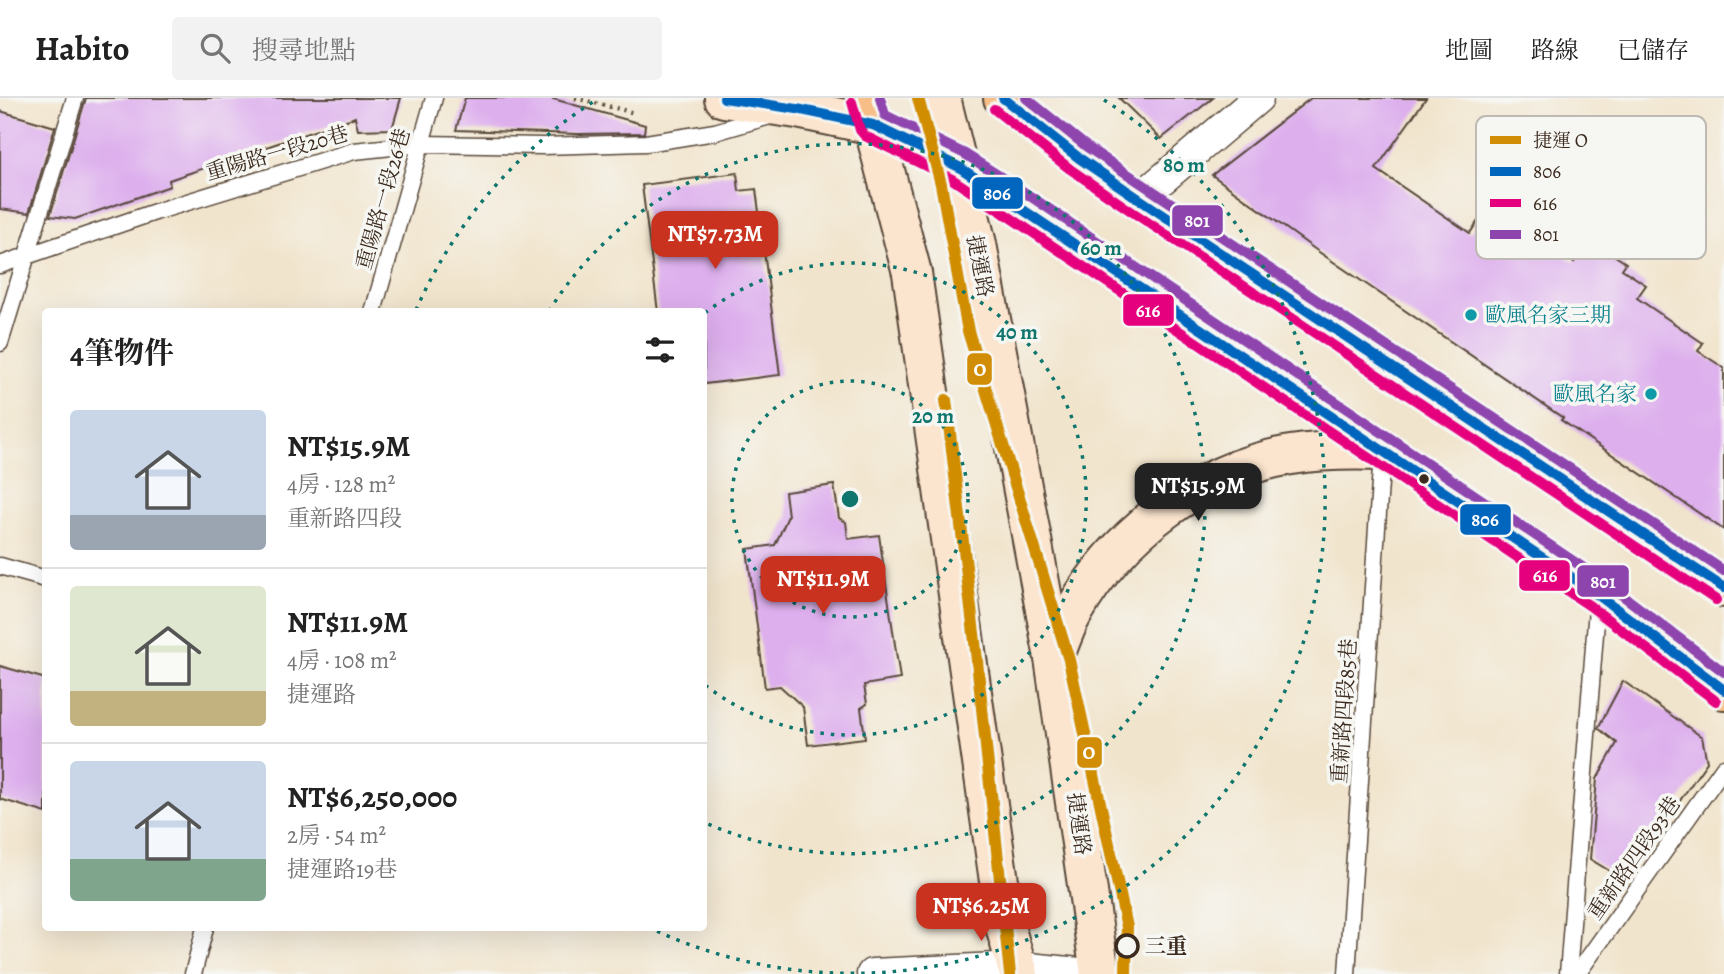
<!DOCTYPE html>
<html lang="zh-TW">
<head>
<meta charset="utf-8">
<style>
	:root { --surface:#fff; --page:#f2f2f2; --text:#222; --muted:#767676; --line:#e0e0e0; --accent:#c8321e }
	body { margin:0; font-family:Alegreya,"Noto Serif TC",serif; background:var(--page); color:var(--text); height:100vh; display:flex; flex-direction:column; font-size:26px; white-space:nowrap }
	* { box-sizing:border-box; margin:0 }
	p { font-size:23px; color:var(--muted) }
	.icon { flex:none; width:38px; height:38px; fill:none; stroke:currentColor; stroke-width:2; stroke-linecap:round; stroke-linejoin:round }
	.map { position:relative; flex:1; overflow:hidden }
	.sheet { position:absolute; left:42px; top:210px; width:665px; height:623px; display:flex; flex-direction:column; background:var(--surface); border-radius:7px; box-shadow:0 7px 28px #0002 }
	.sheet>* { flex:none }
	.price { position:absolute; translate:-50% -60px; padding:0 16px; border-radius:14px; background:var(--accent); color:#fff; font-size:23px; line-height:46px; filter:drop-shadow(0 2px 4px #0008) }
	.price::after { content:''; position:absolute; left:50%; top:42px; width:21px; height:16px; margin-left:-10px; background:inherit; clip-path:polygon(0 0,100% 0,50% 100%) }
	.price.current { background:#222; color:#fff }
	ul { padding:0; list-style:none }
	li { display:flex; align-items:center; gap:21px; height:175px; padding:0 28px }
	li+li { border-top:2px solid var(--line) }
	li span { display:grid; place-items:center; flex:none; width:196px; height:140px; border-radius:7px; color:#555 }
	li>.icon { margin-inline-start:auto }
	span .icon { width:84px; height:84px; fill:#fffc; stroke-width:1 }
	li b { font-size:30px }
	h2 { display:flex; justify-content:space-between; align-items:center; height:84px; padding:0 28px; font-size:30px }
	header { display:flex; align-items:center; gap:42px; box-sizing:border-box; height:98px; padding:0 35px; background:var(--surface); border-bottom:2px solid var(--line) }
	header strong { font-size:33px }
	nav { display:flex; gap:38px; margin-inline-start:auto; font-size:24px }
	.search { width:490px; height:63px; background:var(--page); display:flex; align-items:center; gap:18px; box-sizing:border-box; padding:0 24px; border-radius:7px; color:var(--muted); font-size:26px }
	.map>svg:first-child { display:block }
</style>
</head>
<body>
<header>
<strong>Habito</strong>
<div class="search"><svg class="icon" aria-label="search" viewBox="0 0 24 24"><circle cx="10" cy="10" r="6"/><path d="M15 15l6 6"/></svg>搜尋地點</div>
<nav><a>地圖</a><a>路線</a><a>已儲存</a></nav>
</header>
<div class="map">
<svg width="1724" height="876" viewBox="0 0 1724 876">
	<rect width="100%" height="100%" fill="#f6f6f2"/>
	<filter id="ink" filterUnits="userSpaceOnUse"><feTurbulence type="fractalNoise" baseFrequency=".0143" numOctaves="2"/><feDisplacementMap in="SourceGraphic" scale="14" xChannelSelector="R" yChannelSelector="G"/><feConvolveMatrix kernelMatrix="1 2 1 2 8 2 1 2 1" color-interpolation-filters="sRGB"/></filter>
	<filter id="wash" filterUnits="userSpaceOnUse"><feTurbulence type="fractalNoise" baseFrequency=".00686" numOctaves="4" result="noise"/><feDisplacementMap in="SourceGraphic" scale="28" xChannelSelector="R" yChannelSelector="G"/><feGaussianBlur stdDeviation="1.57" result="paint"/><feColorMatrix in="noise" values="0 0 0 0 0 0 0 0 0 0 0 0 0 0 0 0 0 1.4 0 .05"/><feComposite in="paint" operator="in"/></filter>
	<g filter="url(#wash)">
		<rect width="100%" height="100%" fill="#f1e4cc"/>
		<g id="blocks">
			<g fill="#ddafed">
				<path d="M86 0H401L392 31 358 32 355 19 169 82 170 88 75 121 50 118Z"/>
				<path d="M465 0H550L645 27 644 35 578 36 456 32Z"/>
				<path d="M1119 0H1213L1161 41Z"/>
				<path d="M1311 0H1426L1376 71 1470 135 1510 75 1542 96 1521 128 1574 164 1589 141 1626 165 1622 171 1646 187 1637 200 1703 245 1698 253 1724 270V432L1561 322 1563 320 1316 152 1212 77Z"/>
				<path d="M0 13 55 29 29 115 0 111Z"/>
				<path d="M737 75 739 93 756 91 780 277 704 286V214H658L642 87Z"/>
				<path d="M834 387 839 420 846 424 848 441 879 437 900 581 864 587 867 606 861 610 865 640 808 647 803 609 780 588 765 590 747 451 775 447 788 418 785 394Z"/>
				<path d="M0 568 46 581V715L0 701Z"/>
				<path d="M1623 583 1702 639 1707 664 1629 775 1617 768 1613 775 1590 761 1597 681 1617 645 1598 630Z"/>
			</g>
		</g>
	</g>
	<g filter="url(#ink)">
		<use href="#blocks" fill-opacity="0" stroke="#564638" stroke-width="2"/>
		<g fill="none" stroke-linecap="round" stroke-linejoin="round">
			<defs>
				<g id="lane">
					<path d="M0 167 158 113 354 53 420 46 543 48 646 45 715 34 770 18"/>
					<path d="M373 214 434 0"/>
					<path d="M0 245 75 0"/>
					<path d="M0 468 46 481"/>
					<path d="M193 876 205 830"/>
					<path d="M1347 876 1382 355"/>
					<path d="M1568 876 1598 498"/>
					<path d="M1577 876 1724 669"/>
				</g>
				<g id="street">
					<path d="M1139 101 1258 0"/>
					<path d="M872 876 1018 869 1089 876"/>
				</g>
				<g id="secondary">
					<path d="M724 0 797 11 873 27 912 175 1006 832 1019 876"/>
					<path d="M941 0 977 146 1054 560 1100 876"/>
					<path d="M1054 560C1060 545 1065 529 1073 515 1118 435 1200 372 1291 357 1322 352 1352 352 1382 353"/>
				</g>
				<g id="primary">
					<path d="M866 0 873 27 959 69 1010 102 1598 497 1724 592"/>
					<path d="M1003 0 1079 60 1139 101 1724 490"/>
				</g>
			</defs>
			<use href="#lane" stroke="#564638" stroke-width="19"/>
			<use href="#street" stroke="#564638" stroke-width="33"/>
			<use href="#secondary" stroke="#564638" stroke-width="42"/>
			<use href="#primary" stroke="#564638" stroke-width="42"/>
			<path stroke="#564638" stroke-width="4.5" stroke-dasharray="2 5" stroke-linecap="butt" d="M575 0 635 15"/>
			<use href="#lane" stroke="#fff" stroke-width="16"/>
			<use href="#street" stroke="#fff" stroke-width="30"/>
			<use href="#secondary" stroke="#fce5cf" stroke-width="38"/>
			<use href="#primary" stroke="#f7be87" stroke-width="38"/>
			<defs>
				<g id="bus-1">
					<path d="M724 0 797 11 873 27 959 69 1598 497 1724 592"/>
					<path d="M1003 0 1079 60 1139 101 1724 490"/>
				</g>
				<g id="bus-2">
					<path d="M852 4 860 32 865 38 952 81 1002 114 1590 508 1716 603"/>
					<path d="M994 11 1070 71 1131 113 1716 502"/>
				</g>
				<g id="bus-3">
					<path d="M880 0 885 17 965 56 1018 90 1606 485 1724 574"/>
					<path d="M1026 0 1087 49 1147 89 1724 473"/>
				</g>
			</defs>
			<use href="#bus-1" stroke="#f6f6f2" stroke-width="16"/>
			<use href="#bus-2" stroke="#f6f6f2" stroke-width="16"/>
			<use href="#bus-3" stroke="#f6f6f2" stroke-width="16"/>
			<use href="#bus-1" stroke="#0065bd" stroke-width="10"/>
			<use href="#bus-2" stroke="#e5007d" stroke-width="10"/>
			<use href="#bus-3" stroke="#8e44ad" stroke-width="10"/>
			<defs>
				<g id="metro-1">
					<path d="M918 0 941 86 968 233 1069 562 1127 829 1126 876"/>
					<path d="M946 302 975 544 1010 876"/>
				</g>
			</defs>
			<use href="#metro-1" stroke="#f6f6f2" stroke-width="18"/>
			<use href="#metro-1" stroke="#d18d06" stroke-width="12"/>
		</g>
	</g>
	<g fill="none" stroke="#0f766e" stroke-width="3.5" stroke-dasharray="3.5 7">
		<circle cx="850" cy="401" r="118"/>
		<path d="M705 215A236 236 0 1 1 705 587"/>
		<path d="M549 213A355 355 0 1 1 706 725"/>
		<path d="M416 212A473 473 0 0 1 596 2M1104 2A473 473 0 0 1 650 830"/>
	</g>
	<g fill="#0f9aa8" stroke="#f6f6f2" stroke-width="2.5">
		<circle cx="1471" cy="217" r="7"/>
		<circle cx="1651" cy="296" r="7"/>
	</g>
	<circle fill="#3b2a1e" stroke="#f6f6f2" stroke-width="2.5" cx="1424" cy="381" r="6"/>
	<circle fill="#f6f6f2" stroke="#3b2a1e" stroke-width="3.5" cx="1127" cy="848" r="11"/>
	<g text-anchor="middle" stroke-width="7" stroke-linejoin="round" paint-order="stroke">
		<g font-size="21" fill="#3b2a1e" stroke="#f6f6f2">
			<text transform="translate(277 55) rotate(-16)" y="7">重陽路一段20巷</text>
			<text transform="translate(383 101) rotate(-74)" y="7">重陽路一段26巷</text>
			<text transform="translate(980 168) rotate(79)" y="7">捷運路</text>
			<text transform="translate(1344 613) rotate(-86)" y="7">重新路四段85巷</text>
			<text transform="translate(1079 726) rotate(82)" y="7">捷運路</text>
			<text transform="translate(1634 760) rotate(-55)" y="7">重新路四段93巷</text>
		</g>
		<g font-size="21" fill="#0d838f" stroke="#f6f6f2" text-anchor="start">
			<text x="1485" y="224">歐風名家三期</text>
			<text x="1637" y="303" text-anchor="end">歐風名家</text>
		</g>
		<g font-size="21" font-weight="bold" fill="#3b2a1e" stroke="#f6f6f2" text-anchor="start">
			<text x="1145" y="855">三重</text>
		</g>
	</g>
	<rect x="1476" y="18" width="230" height="143" rx="10" fill="#f6f6f2" stroke="#beb9b2" stroke-width="2"/>
	<rect x="1490" y="38" width="31" height="8" fill="#d18d06"/>
	<rect x="1490" y="69" width="31" height="9" fill="#0065bd"/>
	<rect x="1490" y="101" width="31" height="8" fill="#e5007d"/>
	<rect x="1490" y="132" width="31" height="9" fill="#8e44ad"/>
	<g font-size="19" fill="#3b2a1e">
		<text x="1533" y="49">捷運 O</text>
		<text x="1533" y="80">806</text>
		<text x="1533" y="112">616</text>
		<text x="1533" y="143">801</text>
	</g>
	<circle cx="850" cy="401" r="10" fill="#0f766e" stroke="#f6f6f2" stroke-width="3.5"/>
	<g font-size="21" text-anchor="middle" font-weight="bold" fill="#0f766e" stroke="#f6f6f2" stroke-width="7" stroke-linejoin="round" paint-order="stroke">
		<text x="1184" y="74">80 m</text>
		<text x="1101" y="157">60 m</text>
		<text x="1017" y="241">40 m</text>
		<text x="933" y="325">20 m</text>
	</g>
	<g stroke="#f6f6f2" stroke-width="2.5">
		<rect x="971" y="78" width="53" height="34" rx="7" fill="#0065bd"/>
		<rect x="1171" y="106" width="53" height="33" rx="7" fill="#8e44ad"/>
		<rect x="1122" y="195" width="53" height="34" rx="7" fill="#e5007d"/>
		<rect x="966" y="254" width="27" height="34" rx="7" fill="#d18d06"/>
		<rect x="1459" y="405" width="53" height="33" rx="7" fill="#0065bd"/>
		<rect x="1518" y="461" width="53" height="33" rx="7" fill="#e5007d"/>
		<rect x="1576" y="466" width="54" height="34" rx="7" fill="#8e44ad"/>
		<rect x="1076" y="638" width="27" height="33" rx="7" fill="#d18d06"/>
	</g>
	<g font-size="19" text-anchor="middle" font-weight="bold" fill="#fff">
		<text x="997" y="102">806</text>
		<text x="1197" y="129">801</text>
		<text x="1148" y="219">616</text>
		<text x="980" y="278">O</text>
		<text x="1485" y="428">806</text>
		<text x="1545" y="484">616</text>
		<text x="1603" y="490">801</text>
		<text x="1089" y="661">O</text>
	</g>
</svg>
<b class="price" style="left:715px;top:173px">NT$7.73M</b>
<b class="price current" style="left:1198px;top:425px">NT$15.9M</b>
<b class="price" style="left:823px;top:518px">NT$11.9M</b>
<b class="price" style="left:981px;top:845px">NT$6.25M</b>
<section class="sheet">
<h2>4筆物件<svg class="icon" aria-label="filters" viewBox="0 0 24 24"><path d="M4 7h16M4 17h16"/><circle cx="9" cy="7" r="2"/><circle cx="15" cy="17" r="2"/></svg></h2>
<ul>
<li><span style="background:linear-gradient(#c9d6e8 75%,#9aa5b1 0)"><svg class="icon" aria-label="home" viewBox="0 0 24 24"><path d="M3 11l9-7 9 7M6 9v11h12V9"/></svg></span><div><b>NT$15.9M</b><p>4房 · 128 m²</p><p>重新路四段</p></div></li>
<li><span style="background:linear-gradient(#dfe7d0 75%,#c2b280 0)"><svg class="icon" aria-label="home" viewBox="0 0 24 24"><path d="M3 11l9-7 9 7M6 9v11h12V9"/></svg></span><div><b>NT$11.9M</b><p>4房 · 108 m²</p><p>捷運路</p></div></li>
<li><span style="background:linear-gradient(#c9d6e8 70%,#7fa58c 0)"><svg class="icon" aria-label="home" viewBox="0 0 24 24"><path d="M3 11l9-7 9 7M6 9v11h12V9"/></svg></span><div><b>NT$6,250,000</b><p>2房 · 54 m²</p><p>捷運路19巷</p></div></li>
</ul>
</section>
</div>
</body>
</html>
